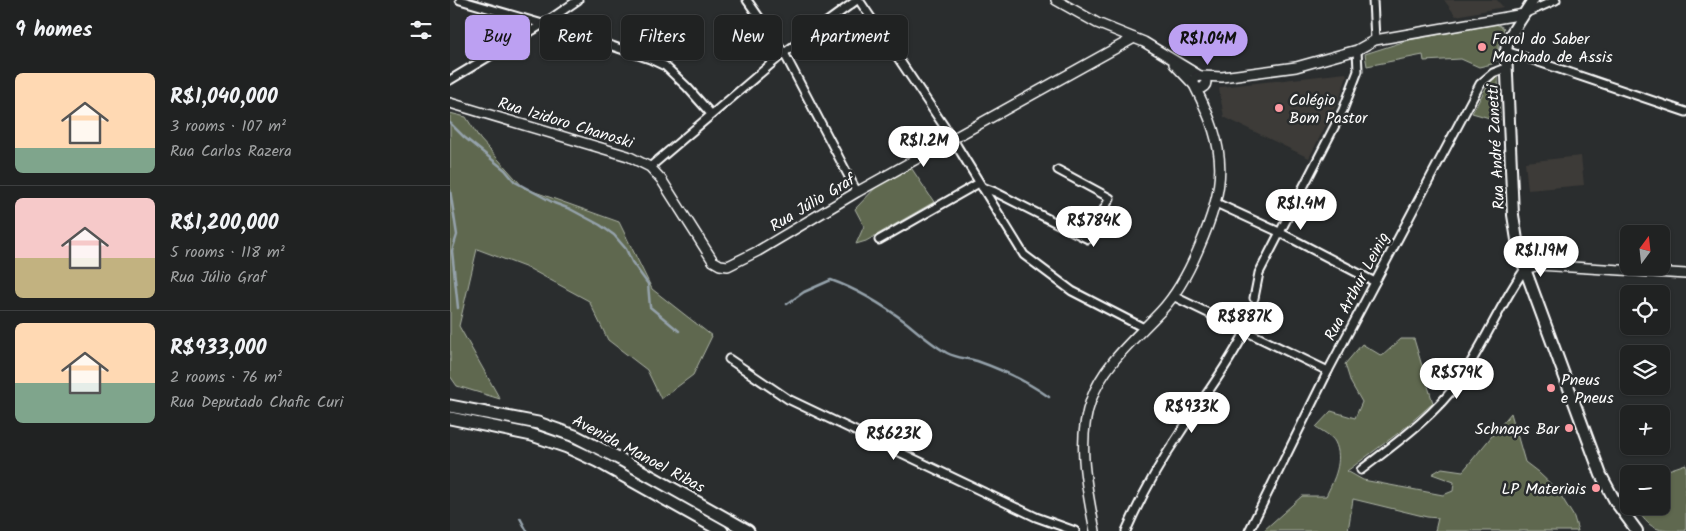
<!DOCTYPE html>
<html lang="en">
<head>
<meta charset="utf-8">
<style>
	:root { --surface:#202222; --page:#282a2a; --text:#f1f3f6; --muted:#a2a4a5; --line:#3d3f40; --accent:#bca0f2 }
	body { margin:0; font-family:Kalam,sans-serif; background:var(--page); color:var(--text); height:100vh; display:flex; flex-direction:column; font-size:19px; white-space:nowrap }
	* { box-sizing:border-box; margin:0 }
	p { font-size:16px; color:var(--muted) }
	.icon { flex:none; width:28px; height:28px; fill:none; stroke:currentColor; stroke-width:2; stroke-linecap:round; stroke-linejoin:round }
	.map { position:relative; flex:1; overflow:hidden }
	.side { display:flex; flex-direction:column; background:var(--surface); width:450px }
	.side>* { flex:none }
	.banner { position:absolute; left:15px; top:15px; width:475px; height:45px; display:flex; gap:10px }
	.needle { width:32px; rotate:15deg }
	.fabs { position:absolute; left:1170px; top:225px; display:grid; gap:10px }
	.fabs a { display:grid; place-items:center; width:50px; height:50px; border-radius:8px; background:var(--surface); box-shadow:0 1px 4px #0004,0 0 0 1px var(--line); font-size:25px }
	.price { position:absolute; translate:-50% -42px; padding:0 11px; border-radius:18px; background:#fff; color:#222; font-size:16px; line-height:32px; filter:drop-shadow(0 1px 2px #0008) }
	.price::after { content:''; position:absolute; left:50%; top:30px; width:15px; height:11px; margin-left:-8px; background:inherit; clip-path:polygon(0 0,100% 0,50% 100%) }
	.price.active { background:var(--accent); color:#111 }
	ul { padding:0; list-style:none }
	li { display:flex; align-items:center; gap:15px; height:125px; padding:0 15px }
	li+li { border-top:1px solid var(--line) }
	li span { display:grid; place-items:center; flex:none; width:140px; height:100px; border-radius:8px; color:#555 }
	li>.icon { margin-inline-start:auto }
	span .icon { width:60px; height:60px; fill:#fffc; stroke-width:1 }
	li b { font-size:21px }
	h2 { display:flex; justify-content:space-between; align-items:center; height:60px; padding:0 15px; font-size:21px }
	.tag { padding:0 18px; border-radius:8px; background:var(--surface); box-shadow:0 1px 4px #0004,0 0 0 1px var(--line); font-size:18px; line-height:45px }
	.tag.active { background:var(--accent); color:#111 }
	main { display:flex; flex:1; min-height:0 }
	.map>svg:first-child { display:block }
</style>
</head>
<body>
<main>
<section class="side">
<h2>9 homes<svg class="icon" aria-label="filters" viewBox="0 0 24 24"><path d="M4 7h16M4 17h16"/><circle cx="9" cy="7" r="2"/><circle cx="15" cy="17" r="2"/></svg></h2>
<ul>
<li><span style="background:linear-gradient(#ffd9b3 75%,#7fa58c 0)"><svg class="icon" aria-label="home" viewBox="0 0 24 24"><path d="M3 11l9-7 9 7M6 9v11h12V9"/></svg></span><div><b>R$1,040,000</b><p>3 rooms · 107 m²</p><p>Rua Carlos Razera</p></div></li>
<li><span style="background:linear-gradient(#f6c9c9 60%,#c2b280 0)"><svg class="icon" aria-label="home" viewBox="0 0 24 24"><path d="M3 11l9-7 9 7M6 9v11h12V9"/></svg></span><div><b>R$1,200,000</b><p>5 rooms · 118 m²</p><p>Rua Júlio Graf</p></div></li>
<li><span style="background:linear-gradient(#ffd9b3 60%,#7fa58c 0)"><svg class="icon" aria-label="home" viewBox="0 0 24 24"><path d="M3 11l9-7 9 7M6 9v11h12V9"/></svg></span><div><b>R$933,000</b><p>2 rooms · 76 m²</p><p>Rua Deputado Chafic Curi</p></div></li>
</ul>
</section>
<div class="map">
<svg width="1236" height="531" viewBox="0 0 1236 531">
	<rect width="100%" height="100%" fill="#2a2d2e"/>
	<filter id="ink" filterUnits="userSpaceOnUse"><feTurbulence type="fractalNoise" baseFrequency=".02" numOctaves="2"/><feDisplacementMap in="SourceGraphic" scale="10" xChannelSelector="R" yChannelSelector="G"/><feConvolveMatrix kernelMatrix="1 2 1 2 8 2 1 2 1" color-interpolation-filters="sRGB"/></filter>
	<g filter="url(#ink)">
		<g fill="#3d3b38">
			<path d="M994 0H1047L1053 7 1006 16Z"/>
			<path d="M896 73 897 76 889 100 859 158 774 117 769 89 771 87Z"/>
			<path d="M1131 156 1134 185 1078 190 1075 162Z"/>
		</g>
		<g fill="#5e684f" stroke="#aeb4a7">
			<path d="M1046 24 1054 28 1048 46 1049 59 1042 64 1029 67 1011 59 974 61 973 55 917 66 915 54 959 40Z"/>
			<path d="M1045 76 1048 78 1050 121 1022 113 1041 79Z"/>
			<path d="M0 113 16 117 30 139 74 188 169 222 202 289 262 336 243 375 211 399 197 370 158 340 139 301 80 269 27 249 9 326 50 399 7 386 0 376Z"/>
			<path d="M460 166 484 202 416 241 406 244 414 226 405 209 432 181Z"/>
			<path d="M951 339H964L983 403 951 431 897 471 913 480 993 495 1003 491 1004 482 982 474 992 468 1013 471 1061 413 1075 462 1088 472 1108 491 1124 517 1128 531H985L988 518 977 517 903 499 898 531H813L852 496H876C884 480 894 460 885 442 882 436 872 431 866 427L881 411 905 418 912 402 901 383 895 364 912 344 932 356Z"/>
			<path d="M1236 464V531C1205 531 1202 531 1184 506H1211V474H1206Z"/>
		</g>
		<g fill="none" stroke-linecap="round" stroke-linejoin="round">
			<g stroke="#95a2ab" stroke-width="2.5">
				<path d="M0 123 14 137 55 170 65 182 104 203 120 209 150 225 164 235 176 249 182 262 198 284 200 307 229 331"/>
				<path d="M0 190 7 235 2 251 8 308"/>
				<path d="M337 304 354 292 381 280C409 290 433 305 457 323 470 334 483 345 497 353 506 358 517 358 527 361 553 370 576 381 599 397"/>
				<path d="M70 518 77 531"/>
			</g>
			<defs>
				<g id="minor">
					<path d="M10 0 127 34 200 59 215 66 237 87 261 114"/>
					<path d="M297 0 334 53 407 192"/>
					<path d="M409 0 502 138 574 255 622 291 694 328"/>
					<path d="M923 0 925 40"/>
					<path d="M1074 14 1106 0"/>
					<path d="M1056 51 1236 112"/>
					<path d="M0 80 93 24 128 0"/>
					<path d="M200 167 334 53 407 0"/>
					<path d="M532 187 545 192 638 239 660 198 608 170"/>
					<path d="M766 203 829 232 925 282"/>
					<path d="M429 240 529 183"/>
					<path d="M723 296 878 371"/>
					<path d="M804 298 809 273 893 110 908 71 907 50"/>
					<path d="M279 359 338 399 586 517 625 531"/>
					<path d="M911 470C946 443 983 417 1009 381 1034 345 1050 304 1075 269"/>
					<path d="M676 531C691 497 709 464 730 433 752 399 777 368 795 332"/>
					<path d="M799 531 878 371 1030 84 1043 73 1056 68"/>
				</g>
				<g id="tertiary">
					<path d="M606 0 647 23 694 42 750 76"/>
					<path d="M724 64 744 85"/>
					<circle cx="750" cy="82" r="6"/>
					<path d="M752 76 772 77 846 67 907 50 925 40 1074 14"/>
					<path d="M0 103 178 156 200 167 211 179 263 261 270 265 278 266 308 251 407 192 684 38"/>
					<path d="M1075 269 1089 265 1236 274"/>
					<path d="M645 531C637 489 626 441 641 400 654 363 686 338 711 311 727 294 739 271 748 250 777 184 778 151 745 87"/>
				</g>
				<path id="secondary" d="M1083 0 1058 39 1056 51 1063 215 1067 240 1075 269 1151 475 1165 501 1187 531"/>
				<g id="primary">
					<path d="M0 406 88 423 125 436 170 459 298 531"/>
					<path d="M0 418 82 435 117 447 147 461 272 531"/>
				</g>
			</defs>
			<use href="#minor" stroke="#fff" stroke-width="11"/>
			<use href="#tertiary" stroke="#fff" stroke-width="12"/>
			<use href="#secondary" stroke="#fff" stroke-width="14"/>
			<use href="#primary" stroke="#fff" stroke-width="15"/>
			<use href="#minor" stroke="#2a2d2e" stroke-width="7"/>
			<use href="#tertiary" stroke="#2a2d2e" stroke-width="9"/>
			<use href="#secondary" stroke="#2a2d2e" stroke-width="10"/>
			<use href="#primary" stroke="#2a2d2e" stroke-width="11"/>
		</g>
	</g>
	<g fill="#ff9aa2" stroke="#2a2d2e" stroke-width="2">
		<circle cx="1032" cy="47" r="5"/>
		<circle cx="829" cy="108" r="5"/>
		<circle cx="1101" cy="388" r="5"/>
		<circle cx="1119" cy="428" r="5"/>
		<circle cx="1146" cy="488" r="5"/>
	</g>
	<g text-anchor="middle" stroke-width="5" stroke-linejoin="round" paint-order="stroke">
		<g font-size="16" fill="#fff" stroke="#2a2d2e" text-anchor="start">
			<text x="1042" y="44">Farol do Saber<tspan x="1042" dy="18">Machado de Assis</tspan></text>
			<text x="839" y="105">Colégio<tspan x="839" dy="18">Bom Pastor</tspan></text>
			<text x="1111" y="385">Pneus<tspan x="1111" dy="18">e Pneus</tspan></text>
			<text x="1109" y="434" text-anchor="end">Schnaps Bar</text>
			<text x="1136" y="494" text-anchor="end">LP Materiais</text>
		</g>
		<g font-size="16" fill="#fff" stroke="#2a2d2e">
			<text transform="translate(116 122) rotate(17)" y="6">Rua Izidoro Chanoski</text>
			<text transform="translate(1045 147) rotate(-93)" y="6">Rua André Zanetti</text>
			<text transform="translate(362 202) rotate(-31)" y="6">Rua Júlio Graf</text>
			<text transform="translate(906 286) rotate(-62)" y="6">Rua Arthur Leinig</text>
			<text transform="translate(189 453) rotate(28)" y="6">Avenida Manoel Ribas</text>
		</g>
	</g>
</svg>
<div class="fabs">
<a><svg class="needle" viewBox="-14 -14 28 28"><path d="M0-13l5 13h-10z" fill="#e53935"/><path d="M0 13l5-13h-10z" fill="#a2a4a5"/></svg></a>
<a><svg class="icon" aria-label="locate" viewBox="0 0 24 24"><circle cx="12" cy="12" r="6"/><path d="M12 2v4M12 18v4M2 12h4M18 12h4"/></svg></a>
<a><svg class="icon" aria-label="layers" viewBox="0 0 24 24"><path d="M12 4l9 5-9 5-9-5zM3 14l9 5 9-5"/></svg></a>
<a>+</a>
<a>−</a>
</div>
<b class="price active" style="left:758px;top:66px">R$1.04M</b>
<b class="price" style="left:474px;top:168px">R$1.2M</b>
<b class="price" style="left:851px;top:231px">R$1.4M</b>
<b class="price" style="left:644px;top:248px">R$784K</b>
<b class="price" style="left:1091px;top:278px">R$1.19M</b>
<b class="price" style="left:795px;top:344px">R$887K</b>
<b class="price" style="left:1007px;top:400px">R$579K</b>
<b class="price" style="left:742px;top:434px">R$933K</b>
<b class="price" style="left:444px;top:461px">R$623K</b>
<div class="banner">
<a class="tag active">Buy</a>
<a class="tag">Rent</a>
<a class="tag">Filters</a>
<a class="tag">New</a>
<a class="tag">Apartment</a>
</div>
</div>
</main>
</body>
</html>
